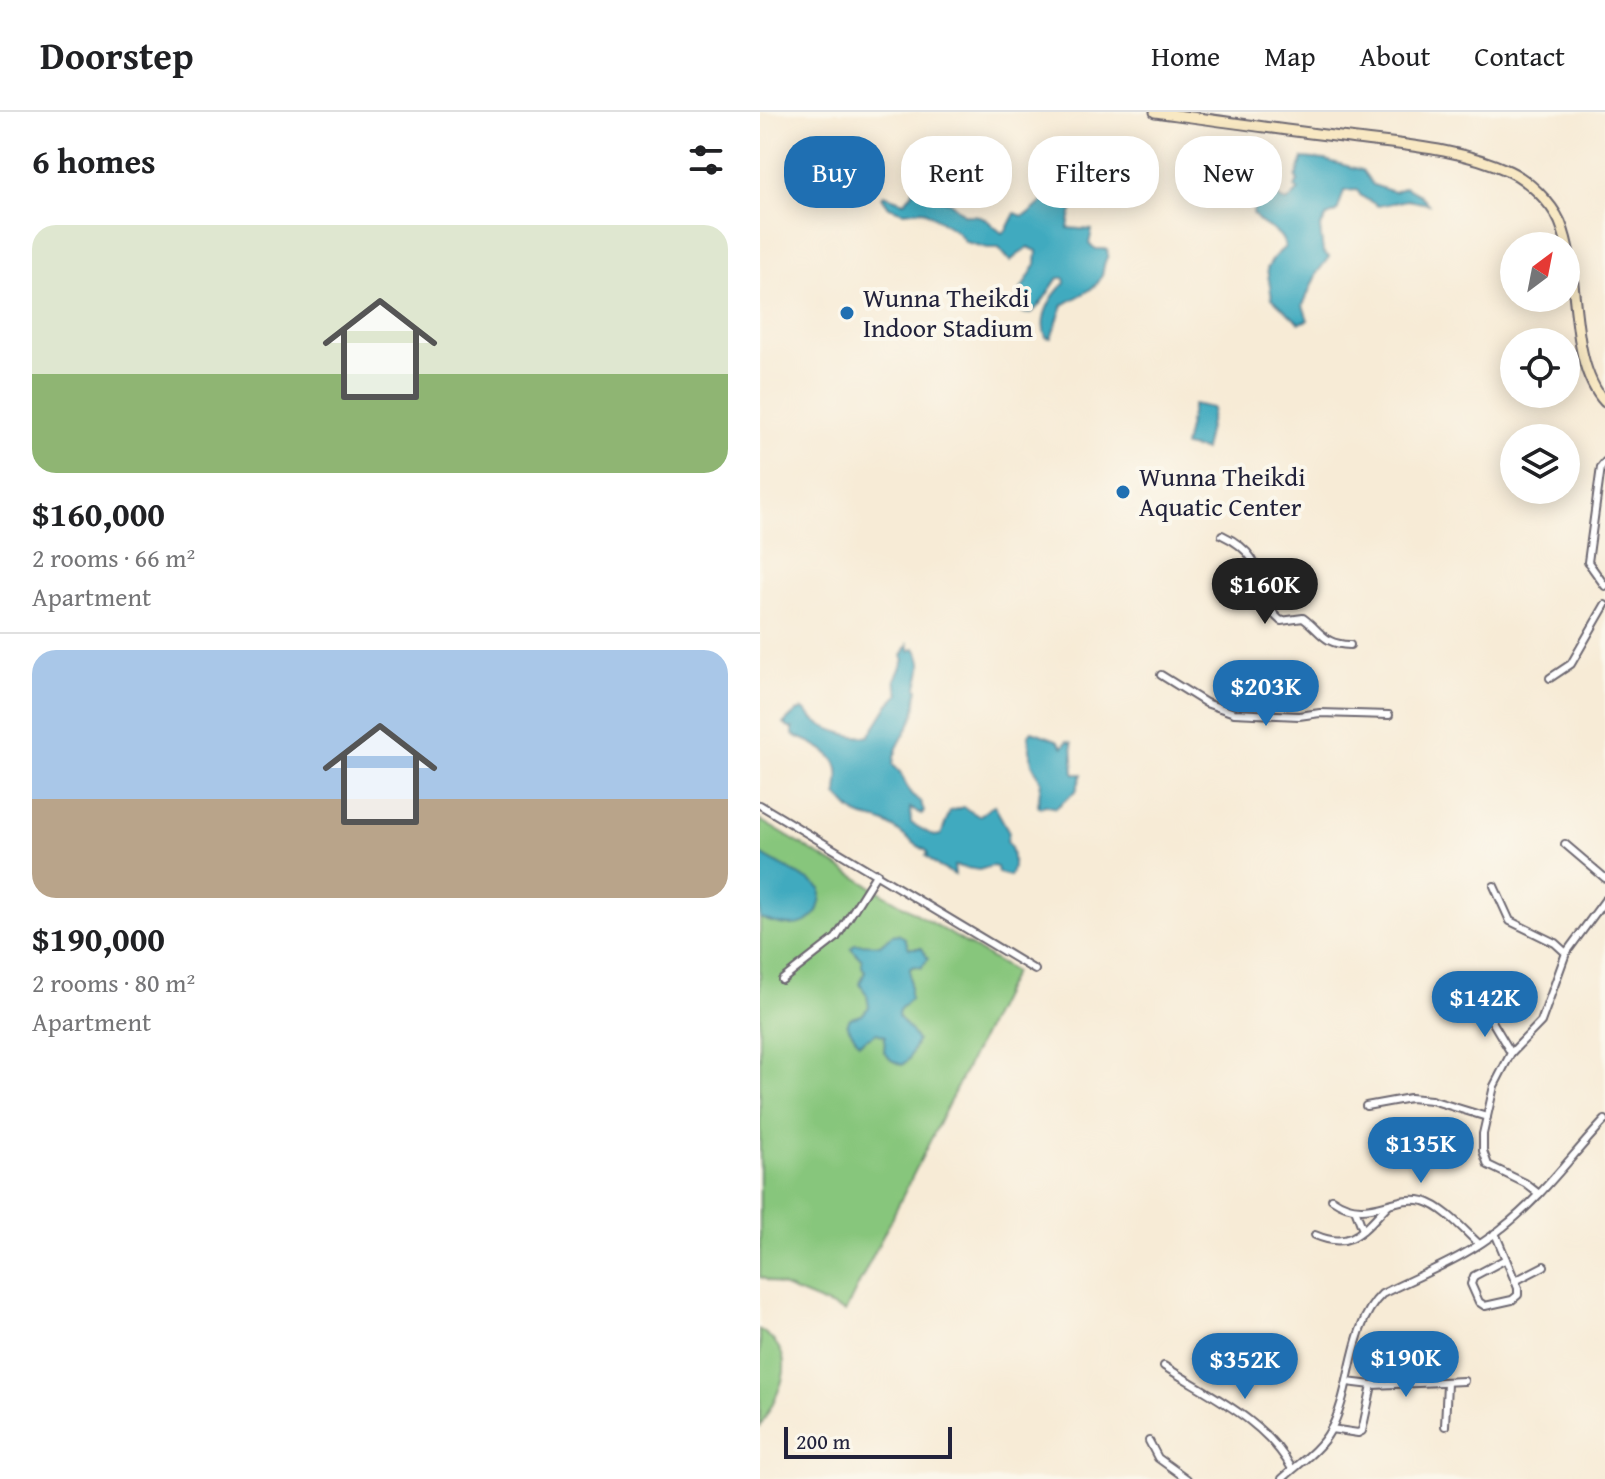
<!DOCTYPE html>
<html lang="en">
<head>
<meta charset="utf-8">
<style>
	:root { --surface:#fff; --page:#f2f2f2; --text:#202124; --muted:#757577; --line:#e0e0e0; --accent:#1f6fb2 }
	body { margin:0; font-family:"Gentium Book Plus",serif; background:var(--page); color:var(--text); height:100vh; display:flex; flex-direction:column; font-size:30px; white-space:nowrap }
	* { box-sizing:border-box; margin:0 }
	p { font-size:26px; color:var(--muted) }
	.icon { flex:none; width:44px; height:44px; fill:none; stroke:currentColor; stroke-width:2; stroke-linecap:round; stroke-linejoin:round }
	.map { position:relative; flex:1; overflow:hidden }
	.sheet { display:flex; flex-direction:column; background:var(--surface); width:760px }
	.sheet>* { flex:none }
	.hud { position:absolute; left:24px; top:24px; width:700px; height:72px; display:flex; gap:16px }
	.needle { width:52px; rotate:32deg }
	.buttons { position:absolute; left:740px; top:120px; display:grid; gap:16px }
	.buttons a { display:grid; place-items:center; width:80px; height:80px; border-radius:50%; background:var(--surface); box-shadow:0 4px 20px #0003; font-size:40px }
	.scale { position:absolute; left:24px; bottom:20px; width:168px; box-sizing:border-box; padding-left:8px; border:4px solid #22223b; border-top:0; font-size:22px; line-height:28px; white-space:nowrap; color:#22223b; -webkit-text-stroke:6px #fbf7ec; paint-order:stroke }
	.price { position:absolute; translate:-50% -68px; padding:0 18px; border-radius:28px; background:var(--accent); color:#fff; font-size:26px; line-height:52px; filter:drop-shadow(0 2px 4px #0008) }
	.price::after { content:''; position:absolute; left:50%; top:48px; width:24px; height:18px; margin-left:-12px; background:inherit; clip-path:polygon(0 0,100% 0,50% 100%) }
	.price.selected { background:#222; color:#fff }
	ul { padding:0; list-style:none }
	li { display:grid; align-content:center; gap:16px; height:424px; padding:0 32px }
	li+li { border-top:2px solid var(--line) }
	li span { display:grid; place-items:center; height:248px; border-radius:24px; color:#555 }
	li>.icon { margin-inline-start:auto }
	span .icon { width:144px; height:144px; fill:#fffc; stroke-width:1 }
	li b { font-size:34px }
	h2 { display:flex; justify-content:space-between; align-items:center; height:96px; padding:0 32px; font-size:34px }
	.chip { padding:0 28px; border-radius:32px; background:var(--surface); box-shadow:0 4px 20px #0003; font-size:28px; line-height:72px }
	.chip.selected { background:var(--accent); color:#fff }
	header { display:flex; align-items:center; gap:48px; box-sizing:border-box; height:112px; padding:0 40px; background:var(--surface); border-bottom:2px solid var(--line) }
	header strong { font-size:38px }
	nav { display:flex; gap:44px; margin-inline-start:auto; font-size:28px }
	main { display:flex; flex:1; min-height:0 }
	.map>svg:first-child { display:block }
</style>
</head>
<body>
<header>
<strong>Doorstep</strong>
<nav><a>Home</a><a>Map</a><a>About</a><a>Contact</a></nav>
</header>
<main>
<section class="sheet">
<h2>6 homes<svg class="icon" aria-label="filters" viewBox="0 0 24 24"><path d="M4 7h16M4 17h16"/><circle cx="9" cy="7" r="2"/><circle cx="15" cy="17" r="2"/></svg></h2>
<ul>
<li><span style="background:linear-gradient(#dfe7d0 60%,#8fb573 0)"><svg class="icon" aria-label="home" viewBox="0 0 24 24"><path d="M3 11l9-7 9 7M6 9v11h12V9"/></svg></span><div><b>$160,000</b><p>2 rooms · 66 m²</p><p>Apartment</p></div></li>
<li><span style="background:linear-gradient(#a9c7e8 60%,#b9a48a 0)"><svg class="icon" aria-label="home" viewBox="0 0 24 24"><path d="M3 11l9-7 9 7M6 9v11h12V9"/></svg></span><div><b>$190,000</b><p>2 rooms · 80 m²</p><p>Apartment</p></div></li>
</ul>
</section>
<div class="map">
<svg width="845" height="1367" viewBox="0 0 845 1367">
	<rect width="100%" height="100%" fill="#fbf7ec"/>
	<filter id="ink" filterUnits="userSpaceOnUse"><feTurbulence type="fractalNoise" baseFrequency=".0125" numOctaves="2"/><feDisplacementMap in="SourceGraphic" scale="16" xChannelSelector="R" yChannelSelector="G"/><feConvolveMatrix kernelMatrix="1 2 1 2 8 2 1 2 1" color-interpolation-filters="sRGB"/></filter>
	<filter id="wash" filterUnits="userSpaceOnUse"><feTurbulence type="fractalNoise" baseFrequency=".006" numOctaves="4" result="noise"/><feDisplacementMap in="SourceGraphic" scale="32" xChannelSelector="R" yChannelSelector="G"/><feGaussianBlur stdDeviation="1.8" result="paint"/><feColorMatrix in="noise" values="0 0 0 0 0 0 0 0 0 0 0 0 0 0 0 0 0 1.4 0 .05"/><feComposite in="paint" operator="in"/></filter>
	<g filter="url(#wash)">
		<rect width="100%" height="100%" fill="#f7ebd6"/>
		<g fill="#87c67c" stroke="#54745c" stroke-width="2">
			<path d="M0 708 254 860 85 1200 0 1165Z"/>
			<path d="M0 1218C44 1245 18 1281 0 1315Z"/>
		</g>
		<g fill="#3faabf" stroke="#30667d" stroke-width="2">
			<path d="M543 46 565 48 602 58 613 73 634 80 645 75 660 83 668 92 647 88 618 94 601 84 597 78 584 79 577 100 567 104 560 116 563 140 569 145 557 161 543 193 548 208 539 211 512 186 507 157 514 145 525 135C521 115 502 118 493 101L496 86 509 71 521 88 527 90 539 78 535 75 538 69 536 66Z"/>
			<path d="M360 48 365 55 357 65 359 71C331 84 312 80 308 116L332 118 329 132 336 137H347L348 144C342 151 345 161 339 169 330 181 315 185 303 193L291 226 286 225C278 206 291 183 305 171L304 166H298C288 178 268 224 255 188L276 152 277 139 268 135 250 149 239 136H227L206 130 197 120 163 98 143 100 129 95 122 85 124 83 144 90 152 82 157 67H165L163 73 170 85 190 90 205 103C228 102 224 108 242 121L247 117 255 101 263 104 270 101 305 69 338 63Z"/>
			<path d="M433 292 453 296 444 338 424 334Z"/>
			<path d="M148 532 150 539 155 536C165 552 161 557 157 575L158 578C155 585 157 590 155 598 151 618 134 631 133 653L140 660 151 682 161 690 164 700 161 702 150 696 151 711 174 724 181 723 190 699 203 695 219 704 234 693 249 720 247 729C254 737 255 755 250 764L238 761 237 755 232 754 219 758 194 754 195 763 179 755 166 744 168 742 166 738C151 732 140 718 125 711 117 707 108 707 101 704 91 701 84 690 77 683 77 672 81 661 76 651 69 638 46 628 33 623V616H29L24 611 37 599 43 597C49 601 52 607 58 611 70 618 94 627 109 624L129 592 139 582 135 568 144 548 142 544Z"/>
			<path d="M272 619 297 628 303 635 307 629 312 631 314 662H322L316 679 296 696 285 693 280 696 278 694 281 669 272 652 268 624Z"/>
			<path d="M0 741C19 755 43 761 61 777 62 818 30 818 0 806Z"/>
			<path d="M138 822 145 826 149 836H162L168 847 161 856 155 854 150 856V887L139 898 138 904C145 912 153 920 157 929L149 947 142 953 131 948 124 940 125 924 117 921 99 931 87 913 90 906 102 903 109 895 107 883 100 872 105 859 102 855V848L91 836 95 832 120 833 132 823Z"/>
		</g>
	</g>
	<g filter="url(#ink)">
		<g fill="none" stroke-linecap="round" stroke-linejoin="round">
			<defs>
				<g id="street">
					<path d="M845 350 841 355 828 450 845 474"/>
					<path d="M462 423C516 448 489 483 521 509L543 506C562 520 563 532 590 533"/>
					<path d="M401 563 446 591 474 601 539 604 560 601 629 603"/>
					<path d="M790 566 811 552 845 493"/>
					<path d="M0 693 275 858"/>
					<path d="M805 732 845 766"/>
					<path d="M734 774 750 809 795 831 806 841"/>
					<path d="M22 868 76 826 117 761"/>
					<path d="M726 899 751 941"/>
					<path d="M606 994 650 986 671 988 727 1005"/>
					<path d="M779 1082 765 1071 728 1053 723 1039V1022L734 974 751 941 781 910 806 841 845 788"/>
					<path d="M572 1087C608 1112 632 1081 664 1089 684 1095 704 1118 719 1132"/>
					<path d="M595 1097 603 1118"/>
					<path d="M735 1121 758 1176V1183L752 1188 725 1194 719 1190 711 1172 714 1164 746 1147"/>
					<path d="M555 1123C592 1139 603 1118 628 1093"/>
					<path d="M755 1169 784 1154"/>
					<path d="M404 1254C449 1283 506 1308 532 1357"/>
					<path d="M587 1270 612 1273 704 1269"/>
					<path d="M685 1314 687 1271"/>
					<path d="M571 1317 598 1321 602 1319 612 1273"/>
					<path d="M389 1329 398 1346 427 1367"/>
					<path d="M522 1367C538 1352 559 1339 570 1319 593 1278 588 1214 622 1182 662 1162 707 1145 742 1116 781 1086 811 1044 845 1008"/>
				</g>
				<path id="secondary" d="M395 0C460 9 524 18 589 26 642 33 699 36 749 59 768 68 791 90 800 110 822 163 807 249 845 290"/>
			</defs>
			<use href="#street" stroke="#6d6871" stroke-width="10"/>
			<use href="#secondary" stroke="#6d6871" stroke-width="13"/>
			<use href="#street" stroke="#fff" stroke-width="6"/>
			<use href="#secondary" stroke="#f8e8c3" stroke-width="9"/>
		</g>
	</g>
	<g fill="#1f6fb2" stroke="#fbf7ec" stroke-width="3">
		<circle cx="87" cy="201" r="8"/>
		<circle cx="363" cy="380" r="8"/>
	</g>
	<g text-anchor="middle" stroke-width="8" stroke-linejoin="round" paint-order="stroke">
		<g font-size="26" fill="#22223b" stroke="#fbf7ec" text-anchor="start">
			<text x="103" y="195">Wunna Theikdi<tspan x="103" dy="30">Indoor Stadium</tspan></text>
			<text x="379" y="374">Wunna Theikdi<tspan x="379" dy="30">Aquatic Center</tspan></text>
		</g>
	</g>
</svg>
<div class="buttons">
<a><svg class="needle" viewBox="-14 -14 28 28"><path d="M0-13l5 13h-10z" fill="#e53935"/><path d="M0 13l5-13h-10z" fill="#757577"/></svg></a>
<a><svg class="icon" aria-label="locate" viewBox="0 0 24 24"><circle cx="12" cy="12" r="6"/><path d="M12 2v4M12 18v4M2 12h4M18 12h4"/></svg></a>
<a><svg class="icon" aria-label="layers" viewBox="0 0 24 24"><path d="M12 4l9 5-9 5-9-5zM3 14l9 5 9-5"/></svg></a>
</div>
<div class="scale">200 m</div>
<b class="price selected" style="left:505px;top:514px">$160K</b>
<b class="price" style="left:506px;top:616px">$203K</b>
<b class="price" style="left:725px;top:927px">$142K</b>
<b class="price" style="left:661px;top:1073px">$135K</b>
<b class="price" style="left:646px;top:1287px">$190K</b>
<b class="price" style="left:485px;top:1289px">$352K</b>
<div class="hud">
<a class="chip selected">Buy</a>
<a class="chip">Rent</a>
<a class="chip">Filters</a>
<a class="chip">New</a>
</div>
</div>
</main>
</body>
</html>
